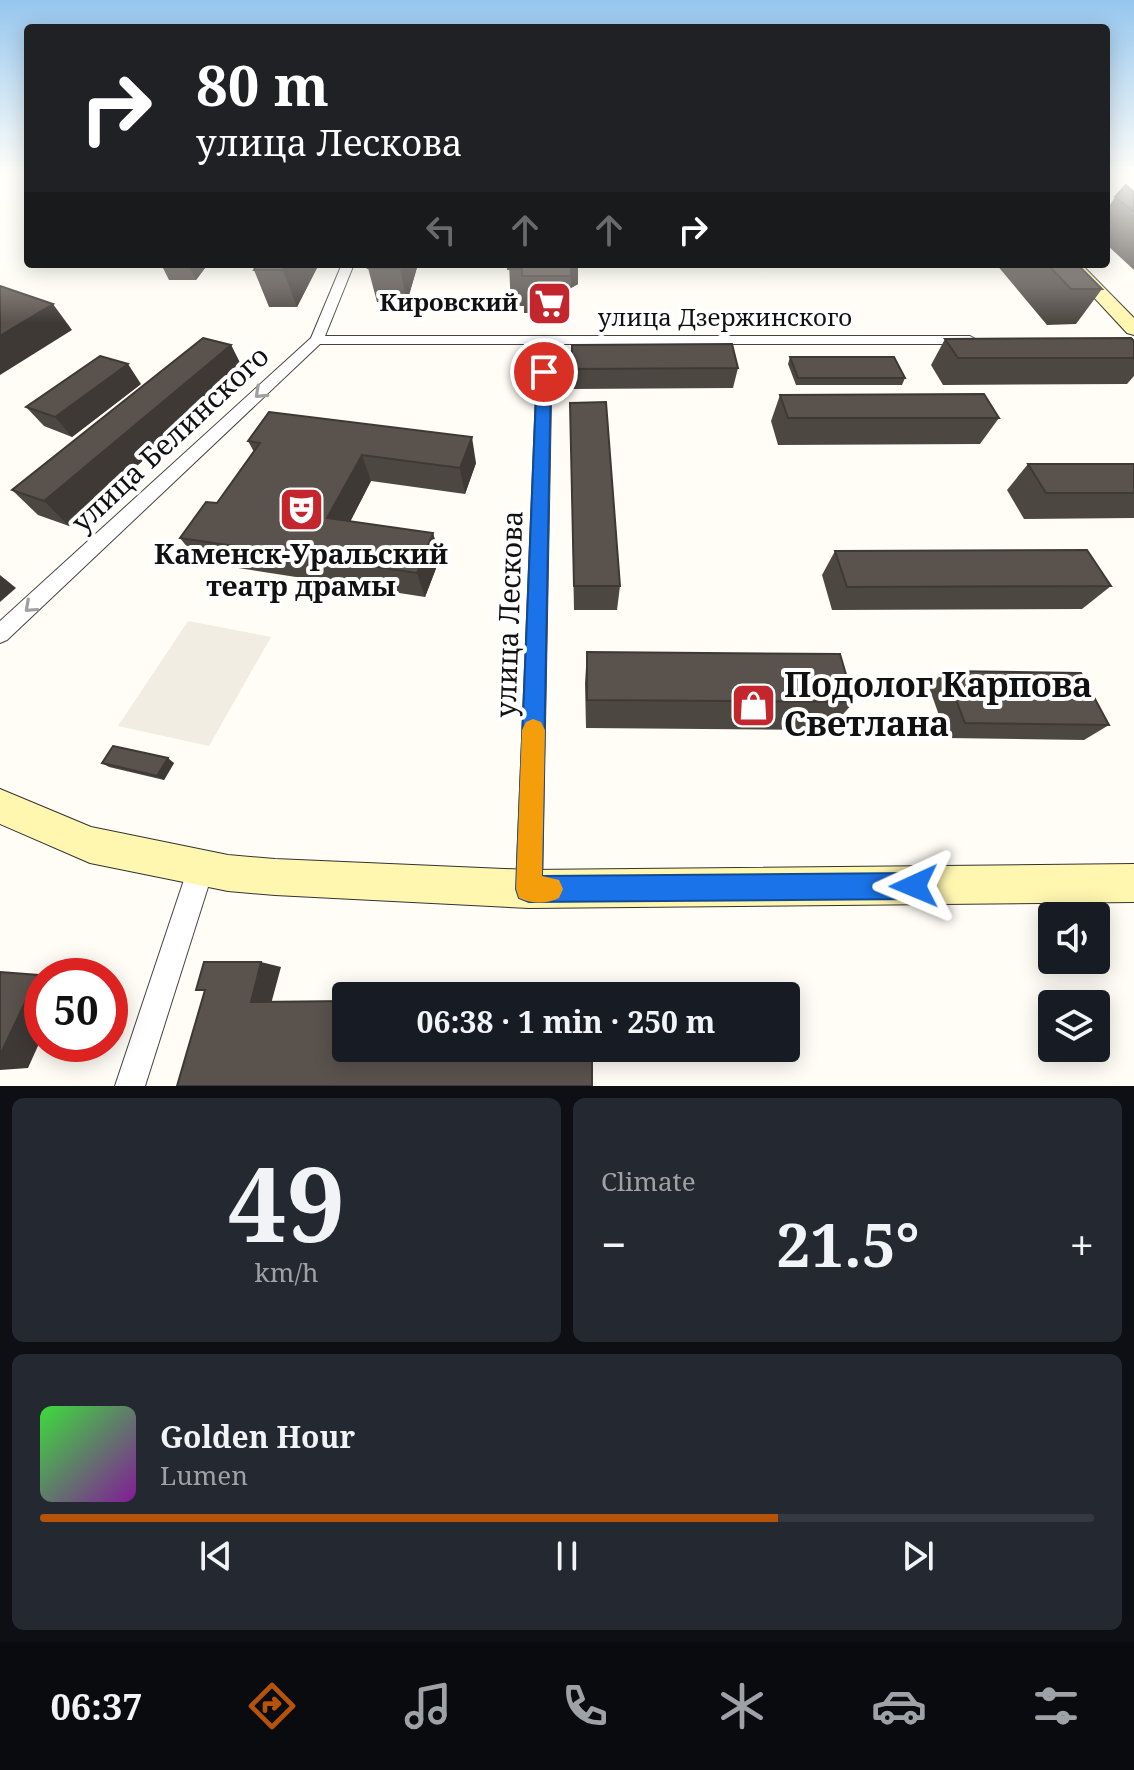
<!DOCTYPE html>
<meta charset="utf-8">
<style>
body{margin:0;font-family:"Noto Serif",serif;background:#242831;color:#f1f3f6;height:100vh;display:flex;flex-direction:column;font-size:30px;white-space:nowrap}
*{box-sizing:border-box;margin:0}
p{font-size:26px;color:#9ea1a6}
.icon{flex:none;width:44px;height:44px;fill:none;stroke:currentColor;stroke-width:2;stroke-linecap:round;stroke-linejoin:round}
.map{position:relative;height:1086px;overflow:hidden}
.drawer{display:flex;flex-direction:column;gap:12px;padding:12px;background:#0d0f14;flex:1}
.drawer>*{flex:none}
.banner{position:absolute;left:24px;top:24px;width:1086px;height:244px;border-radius:8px;box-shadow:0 4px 20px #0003;background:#202124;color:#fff;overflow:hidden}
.fabs{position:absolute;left:1038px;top:902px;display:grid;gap:16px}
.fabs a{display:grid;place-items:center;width:72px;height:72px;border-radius:8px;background:#171b24;box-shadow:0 4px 20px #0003;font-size:40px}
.speed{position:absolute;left:24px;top:958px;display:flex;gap:16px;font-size:40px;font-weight:700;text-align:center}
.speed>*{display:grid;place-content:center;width:104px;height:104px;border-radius:50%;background:#171b24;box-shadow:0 4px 20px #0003;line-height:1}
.speed .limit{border:12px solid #d22;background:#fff;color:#111}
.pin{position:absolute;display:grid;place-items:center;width:68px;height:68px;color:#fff;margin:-34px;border:4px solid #fff;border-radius:50%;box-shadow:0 2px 8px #0007}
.me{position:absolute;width:88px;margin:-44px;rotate:269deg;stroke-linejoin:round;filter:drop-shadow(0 0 6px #0008)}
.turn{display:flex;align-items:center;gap:28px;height:168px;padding:0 40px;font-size:36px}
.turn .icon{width:104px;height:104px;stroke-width:2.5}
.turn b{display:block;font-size:56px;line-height:68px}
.lanes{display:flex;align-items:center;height:76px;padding:0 40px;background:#0003;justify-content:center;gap:40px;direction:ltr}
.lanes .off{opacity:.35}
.big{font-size:60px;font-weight:700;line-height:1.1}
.drawer .tile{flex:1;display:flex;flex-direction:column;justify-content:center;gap:12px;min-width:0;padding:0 28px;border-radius:12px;background:#242831}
.drawer .dial{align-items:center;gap:0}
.dial b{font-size:104px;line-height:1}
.song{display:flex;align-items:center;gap:24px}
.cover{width:96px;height:96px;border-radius:12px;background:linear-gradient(135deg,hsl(120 70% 55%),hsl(290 70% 35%))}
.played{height:8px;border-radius:4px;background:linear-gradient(90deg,#b45309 70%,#363941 70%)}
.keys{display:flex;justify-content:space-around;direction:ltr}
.heat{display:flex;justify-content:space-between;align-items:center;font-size:44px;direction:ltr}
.drawer .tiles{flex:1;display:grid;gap:12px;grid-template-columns:1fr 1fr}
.tile:last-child{grid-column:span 2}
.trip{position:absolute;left:332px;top:982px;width:468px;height:80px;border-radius:8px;background:#171b24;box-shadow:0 4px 20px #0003;font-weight:700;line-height:80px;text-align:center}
.menu{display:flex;height:128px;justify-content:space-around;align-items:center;background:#090b0e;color:#9ea1a6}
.menu .icon{width:56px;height:56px}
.menu .active{color:#b45309}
.menu b{font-size:36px;color:#f1f3f6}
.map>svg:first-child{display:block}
</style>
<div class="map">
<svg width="1134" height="1086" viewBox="0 0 1134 1086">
<rect width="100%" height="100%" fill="#fffdf5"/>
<polygon fill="#f1ede2" points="188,621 271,637 209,746 118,726"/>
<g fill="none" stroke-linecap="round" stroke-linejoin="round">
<defs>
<g id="minor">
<polygon points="342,264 354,264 325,336 970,336 977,340 970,344 552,344 542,889 538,898 529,902 520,898 516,889 538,344 320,344 7,640 0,643 0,621 311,338"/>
<polygon points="201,855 210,859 214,868 145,1086 115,1086 188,868 192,859"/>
</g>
<g id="secondary">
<polygon points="1063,264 1081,264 1134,318 1134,335 1127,333"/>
<polygon points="0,789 91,827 228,855 275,859 529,870 1134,864 1134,902 529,908 275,895 228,891 90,863 0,824"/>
</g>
</defs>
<use href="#minor" stroke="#444" stroke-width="2"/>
<use href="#secondary" stroke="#333" stroke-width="2"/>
<use href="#minor" fill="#fff" fill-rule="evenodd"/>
<use href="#secondary" fill="#fff6b0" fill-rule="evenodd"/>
</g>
<g fill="#4d4742">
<polygon points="1134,192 1134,270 1106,244 1106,211 1115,197"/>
<polygon points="161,264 208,264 196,280 169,280"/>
<polygon points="257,264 319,264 297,307 269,307 254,270"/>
<polygon points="370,264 418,264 407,302 377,302 368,268"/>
<polygon points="509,264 578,264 578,284 571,288 571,313 524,313 524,306 511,306"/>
<polygon points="996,264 1077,264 1102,289 1076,324 1047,325"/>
<polygon points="945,339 1134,341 1134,376 1127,384 943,385 931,365"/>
<polygon points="231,345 244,371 69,526 38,515 12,490"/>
<polygon points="572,345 738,368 733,388 572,389"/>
<polygon points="790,357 905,378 902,385 796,385 788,364"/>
<polygon points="141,384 72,437 44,426 26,407"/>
<polygon points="780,395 999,418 980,444 778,445 771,421"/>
<polygon points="570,403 620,586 617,610 574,610"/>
<polygon points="248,441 476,463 465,494 371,481 350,522 433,533 440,558 425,597 199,562 180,538 217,503 254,452"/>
<polygon points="1028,464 1134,464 1134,518 1024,519 1007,490"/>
<polygon points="835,551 1111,586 1082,609 832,610 822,575"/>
<polygon points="587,652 854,702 829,730 586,728 585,683"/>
<polygon points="945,671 1109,725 1084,740 947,738 929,687"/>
<polygon points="102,763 174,763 164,780 109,767"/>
</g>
<g fill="#3f3936">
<polygon points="188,264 208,264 196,280"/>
<polygon points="287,264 319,264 297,307 283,270"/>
<polygon points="401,264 418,264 407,302 400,268"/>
<polygon points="571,264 578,264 578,284 571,288"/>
<polygon points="53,304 72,330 0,375 0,336"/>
<polygon points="231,345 244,371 69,526 44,501"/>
<polygon points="128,364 141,384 72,437 55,417"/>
<polygon points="472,437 476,463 465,494 460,468"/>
<polygon points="362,455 371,481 339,543 327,518"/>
<polygon points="433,533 440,558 425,597 417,573"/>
<polygon points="0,575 16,588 0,602"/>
<polygon points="168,758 174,763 164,780 157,776"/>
<polygon points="261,962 281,967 271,1004 251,1002"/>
<polygon points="38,975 51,976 42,976 42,1037 28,1068 0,1070 0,1055"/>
</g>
<g fill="#5a524d" stroke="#3f3936" stroke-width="2">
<polygon points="1126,185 1134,192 1134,212 1115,197"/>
<polygon points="257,264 287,264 283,270 254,270"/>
<polygon points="370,264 401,264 400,268 368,268"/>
<polygon points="509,264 571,264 571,276 522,276 522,269 508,269"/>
<polygon points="1047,264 1077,264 1102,289 1071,289"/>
<polygon points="0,286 53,304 0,336"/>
<polygon points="203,338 231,345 44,501 12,490"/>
<polygon points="1131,338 1134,341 1134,358 958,358 945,339"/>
<polygon points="732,344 738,368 572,369 572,345"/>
<polygon points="100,356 128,364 55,417 26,407"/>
<polygon points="790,357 894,357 905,378 798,378"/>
<polygon points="984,394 999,418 788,418 780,395"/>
<polygon points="606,402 620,586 574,586 570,403"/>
<polygon points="269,412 472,437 460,468 362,455 327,518 433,533 417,573 180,538 206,502 217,503 260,443 248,441"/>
<polygon points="1028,464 1134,464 1134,493 1046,493"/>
<polygon points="1087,550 1111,586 847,587 835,551"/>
<polygon points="587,652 840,654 854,702 587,700"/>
<polygon points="945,671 1081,673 1109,725 965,723"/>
<polygon points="113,746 168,758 157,776 102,763"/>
<polygon points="204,962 261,962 251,1002 346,1001 346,1048 592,1048 592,1086 177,1086 205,990 196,990"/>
<polygon points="0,972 38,975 0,1055"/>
</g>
<defs><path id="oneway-chevron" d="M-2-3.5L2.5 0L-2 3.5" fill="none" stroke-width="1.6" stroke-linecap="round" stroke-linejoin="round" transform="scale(2)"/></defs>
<g stroke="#a0a0a0">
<use href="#oneway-chevron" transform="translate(260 393) rotate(137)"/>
<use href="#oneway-chevron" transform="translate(30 607) rotate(138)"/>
</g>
<linearGradient id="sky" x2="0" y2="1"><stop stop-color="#95c6ee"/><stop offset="0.53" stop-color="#fffefa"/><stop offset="1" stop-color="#fffefa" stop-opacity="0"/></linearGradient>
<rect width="1134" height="323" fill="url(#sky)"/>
<polygon fill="#1a73e8" stroke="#114b97" stroke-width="2" points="544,367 551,372 542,876 914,873 924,877 927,886 924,895 914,899 529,902 519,898 516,889 537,372"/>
<path fill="#f59e0b" d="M533,719L541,722L545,730L542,876L559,880L563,889L559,898C546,904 532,904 519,898L516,889L522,730L526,722Z"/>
<defs>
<symbol id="supermarket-square" viewBox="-11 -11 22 22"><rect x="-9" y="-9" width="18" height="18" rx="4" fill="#c4262e" stroke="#fff"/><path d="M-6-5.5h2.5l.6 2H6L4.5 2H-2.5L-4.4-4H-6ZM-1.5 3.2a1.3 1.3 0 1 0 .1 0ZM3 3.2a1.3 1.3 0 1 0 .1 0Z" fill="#fff"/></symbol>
<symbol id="theatre-square" viewBox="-11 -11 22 22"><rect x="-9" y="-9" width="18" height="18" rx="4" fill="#c4262e" stroke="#fff"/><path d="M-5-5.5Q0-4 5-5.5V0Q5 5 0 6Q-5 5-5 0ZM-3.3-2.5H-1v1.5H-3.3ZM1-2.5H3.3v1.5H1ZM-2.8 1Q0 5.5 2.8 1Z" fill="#fff"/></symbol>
<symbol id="shop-square" viewBox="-11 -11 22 22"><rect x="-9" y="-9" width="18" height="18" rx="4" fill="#c4262e" stroke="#fff"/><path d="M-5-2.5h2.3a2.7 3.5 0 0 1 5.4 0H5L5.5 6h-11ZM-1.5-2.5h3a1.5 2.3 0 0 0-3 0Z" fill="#fff"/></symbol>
</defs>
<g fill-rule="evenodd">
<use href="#supermarket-square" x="524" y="278" width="51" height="51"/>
<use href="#theatre-square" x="276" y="484" width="51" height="51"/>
<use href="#shop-square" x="728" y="680" width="51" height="51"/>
</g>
<g text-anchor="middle" stroke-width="8" stroke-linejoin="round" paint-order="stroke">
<g font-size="24" font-weight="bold" fill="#111" stroke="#fff" text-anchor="end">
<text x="518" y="311">Кировский</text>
</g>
<g font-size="24" fill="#111" stroke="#fff">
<text x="725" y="326">улица Дзержинского</text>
</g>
<g font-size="28" fill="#111" stroke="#fff">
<text transform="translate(170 439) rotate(-43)" y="10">улица Белинского</text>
<text transform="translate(509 614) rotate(-88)" y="10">улица Лескова</text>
</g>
<g font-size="28" font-weight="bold" fill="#111" stroke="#fff">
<text x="301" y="564">Каменск-Уральский<tspan x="301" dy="32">театр драмы</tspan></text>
</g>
<g font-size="34" font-weight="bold" fill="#111" stroke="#fff" text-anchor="start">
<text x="784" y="697">Подолог Карпова<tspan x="784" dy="39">Светлана</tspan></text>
</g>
</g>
</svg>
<div class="fabs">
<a><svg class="icon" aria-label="sound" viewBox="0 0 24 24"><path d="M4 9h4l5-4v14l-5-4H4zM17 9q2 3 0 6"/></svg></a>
<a><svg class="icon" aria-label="layers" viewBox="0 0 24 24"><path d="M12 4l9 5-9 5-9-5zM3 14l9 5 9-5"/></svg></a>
</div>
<div class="speed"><div class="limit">50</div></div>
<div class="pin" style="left:544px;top:372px;background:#d93025"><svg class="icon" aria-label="arrive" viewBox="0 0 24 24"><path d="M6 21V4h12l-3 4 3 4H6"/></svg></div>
<svg class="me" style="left:914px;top:886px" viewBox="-20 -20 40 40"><path d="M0-17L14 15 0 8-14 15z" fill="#1a73e8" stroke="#fff" stroke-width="4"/></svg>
<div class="trip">06:38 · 1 min · 250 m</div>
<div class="banner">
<div class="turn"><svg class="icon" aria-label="right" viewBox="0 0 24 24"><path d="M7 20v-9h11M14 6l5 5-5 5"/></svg><div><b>80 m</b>улица Лескова</div></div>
<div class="lanes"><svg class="icon off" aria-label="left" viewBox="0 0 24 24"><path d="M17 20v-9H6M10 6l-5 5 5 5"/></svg><svg class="icon off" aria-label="ahead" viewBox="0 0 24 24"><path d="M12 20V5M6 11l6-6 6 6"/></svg><svg class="icon off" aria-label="ahead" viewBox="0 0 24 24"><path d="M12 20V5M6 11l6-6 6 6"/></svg><svg class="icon" aria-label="right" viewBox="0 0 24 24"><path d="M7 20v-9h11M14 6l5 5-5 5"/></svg></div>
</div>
</div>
<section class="drawer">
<div class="tiles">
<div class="tile dial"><b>49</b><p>km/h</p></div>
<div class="tile"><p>Climate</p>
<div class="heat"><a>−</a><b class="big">21.5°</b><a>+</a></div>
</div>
<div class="tile">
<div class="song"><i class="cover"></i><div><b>Golden Hour</b><p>Lumen</p></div></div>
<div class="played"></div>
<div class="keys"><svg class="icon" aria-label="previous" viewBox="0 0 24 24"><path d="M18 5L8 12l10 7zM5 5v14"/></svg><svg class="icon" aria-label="pause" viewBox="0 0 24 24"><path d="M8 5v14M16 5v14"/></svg><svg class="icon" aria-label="next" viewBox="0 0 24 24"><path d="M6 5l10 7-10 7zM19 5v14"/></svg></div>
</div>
</div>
</section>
<nav class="menu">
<b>06:37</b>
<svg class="icon active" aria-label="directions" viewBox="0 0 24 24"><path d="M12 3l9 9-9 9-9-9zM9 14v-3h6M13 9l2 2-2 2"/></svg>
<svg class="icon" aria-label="music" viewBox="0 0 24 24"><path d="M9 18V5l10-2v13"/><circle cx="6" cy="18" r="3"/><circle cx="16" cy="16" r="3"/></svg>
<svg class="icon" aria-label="phone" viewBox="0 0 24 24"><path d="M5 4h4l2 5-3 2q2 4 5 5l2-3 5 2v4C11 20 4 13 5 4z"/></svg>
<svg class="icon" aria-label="climate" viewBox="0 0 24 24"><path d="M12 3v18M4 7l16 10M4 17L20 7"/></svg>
<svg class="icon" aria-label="car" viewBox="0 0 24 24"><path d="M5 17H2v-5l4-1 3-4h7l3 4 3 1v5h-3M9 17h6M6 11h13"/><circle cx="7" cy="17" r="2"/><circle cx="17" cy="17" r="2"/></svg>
<svg class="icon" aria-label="filters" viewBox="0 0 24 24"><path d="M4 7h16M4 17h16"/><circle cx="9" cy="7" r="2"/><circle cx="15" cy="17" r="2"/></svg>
</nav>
